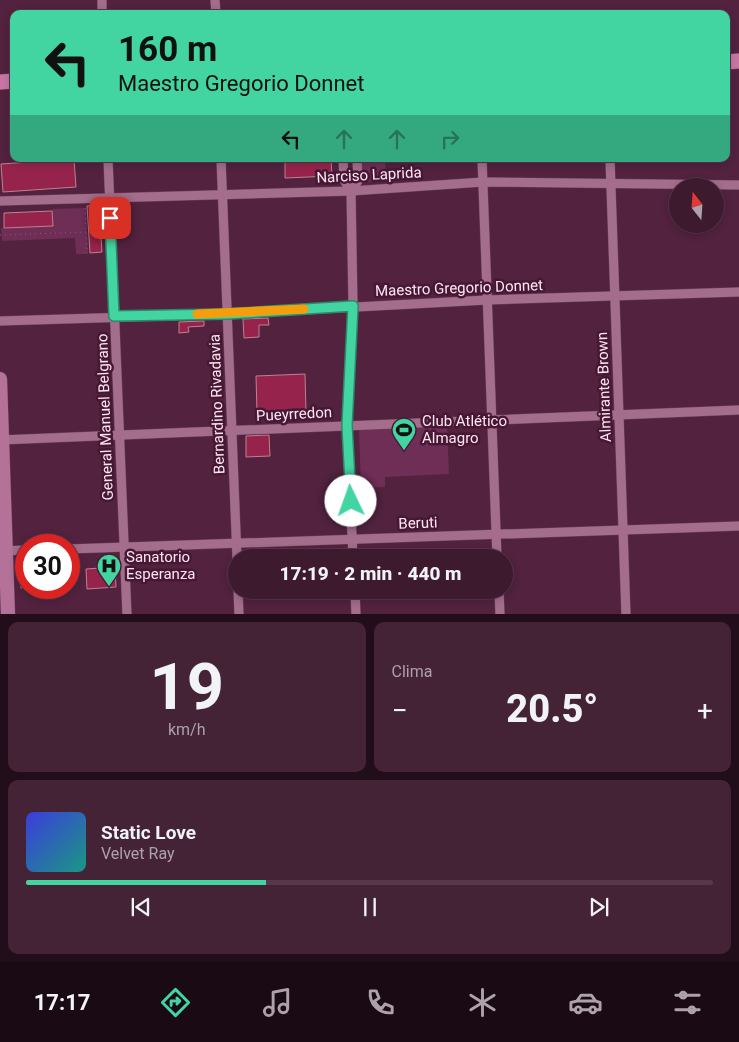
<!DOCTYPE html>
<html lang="es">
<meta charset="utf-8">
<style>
body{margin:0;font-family:Roboto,sans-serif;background:#452337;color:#f1f3f6;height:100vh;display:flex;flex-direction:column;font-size:19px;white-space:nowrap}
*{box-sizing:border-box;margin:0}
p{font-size:16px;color:#ada1aa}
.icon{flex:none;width:28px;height:28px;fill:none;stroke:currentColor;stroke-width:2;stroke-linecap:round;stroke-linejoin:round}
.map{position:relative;height:614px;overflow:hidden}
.sheet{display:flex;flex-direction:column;gap:8px;padding:8px;background:#220e1a;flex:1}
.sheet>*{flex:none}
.guide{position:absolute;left:10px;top:10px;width:720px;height:152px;border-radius:10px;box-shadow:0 2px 8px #0003,0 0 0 1px #57384b;background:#42d4a1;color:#111;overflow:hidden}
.needle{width:32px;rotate:343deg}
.buttons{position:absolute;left:669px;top:178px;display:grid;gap:10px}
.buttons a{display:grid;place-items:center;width:55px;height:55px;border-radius:50%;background:#3e1a2f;box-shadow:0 2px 8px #0003,0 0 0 1px #57384b;font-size:25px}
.speed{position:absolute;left:15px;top:534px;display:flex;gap:10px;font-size:25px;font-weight:700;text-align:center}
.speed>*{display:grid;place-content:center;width:65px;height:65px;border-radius:50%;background:#3e1a2f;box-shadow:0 2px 8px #0003,0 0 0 1px #57384b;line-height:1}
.speed .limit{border:8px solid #d22;background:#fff;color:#111}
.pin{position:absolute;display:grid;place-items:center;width:42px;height:42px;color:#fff;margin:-21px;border-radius:10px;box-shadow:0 2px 8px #0006}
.me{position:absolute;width:55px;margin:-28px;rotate:357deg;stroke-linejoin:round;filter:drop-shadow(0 0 4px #0008)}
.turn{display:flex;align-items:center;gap:18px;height:105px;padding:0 25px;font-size:22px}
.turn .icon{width:65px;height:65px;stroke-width:2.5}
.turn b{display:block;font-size:35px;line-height:42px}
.lanes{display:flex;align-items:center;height:48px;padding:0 25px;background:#0003;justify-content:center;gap:25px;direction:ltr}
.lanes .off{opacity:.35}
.big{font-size:38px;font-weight:800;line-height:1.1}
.sheet .tile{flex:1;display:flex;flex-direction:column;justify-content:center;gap:8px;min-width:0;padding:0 18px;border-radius:10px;background:#452337}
.sheet .dial{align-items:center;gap:0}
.dial b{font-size:65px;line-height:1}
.song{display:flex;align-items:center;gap:15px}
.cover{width:60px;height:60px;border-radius:8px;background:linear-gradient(135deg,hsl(240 70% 55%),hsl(170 70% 35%))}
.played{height:5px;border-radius:2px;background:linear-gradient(90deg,#42d4a1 35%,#57384b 35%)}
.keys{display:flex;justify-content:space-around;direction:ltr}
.heat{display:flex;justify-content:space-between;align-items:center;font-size:28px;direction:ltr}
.sheet .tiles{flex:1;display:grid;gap:8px;grid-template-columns:1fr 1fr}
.tile:last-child{grid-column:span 2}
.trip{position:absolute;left:228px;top:549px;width:285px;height:50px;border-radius:25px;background:#3e1a2f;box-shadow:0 2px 8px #0003,0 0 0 1px #57384b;font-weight:800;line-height:50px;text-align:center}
.tabs{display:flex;height:80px;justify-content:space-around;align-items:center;background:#190a13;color:#ada1aa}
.tabs .icon{width:35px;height:35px}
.tabs .selected{color:#42d4a1}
.tabs b{font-size:22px;color:#f1f3f6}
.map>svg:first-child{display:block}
</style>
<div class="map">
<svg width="739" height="615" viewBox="0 0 739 615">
<rect width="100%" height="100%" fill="#52223f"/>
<g fill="#6f2e56">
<polygon points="360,159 385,159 386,181 361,182"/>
<polygon points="86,208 88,254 76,254 75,238 2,241 1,228 53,226 52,209"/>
<polygon points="447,425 449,474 385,477 385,487 361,488 359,428"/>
</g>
<g fill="#96234b" stroke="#c0818e">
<polygon points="74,159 76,187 3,192 1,164"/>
<polygon points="285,159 331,159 332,176 285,178"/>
<polygon points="99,205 102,252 90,253 87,206"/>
<polygon points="52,211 53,226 4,228 4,213"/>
<polygon points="268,318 269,325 259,325 259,337 244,338 243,319"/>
<polygon points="204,321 204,326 188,327 189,332 179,333 179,322"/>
<polygon points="305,374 306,411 257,413 256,376"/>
<polygon points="269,435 270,456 246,457 246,436"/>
<polygon points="26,558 26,587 21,588 19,559"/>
<polygon points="115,567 116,587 87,589 86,569"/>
</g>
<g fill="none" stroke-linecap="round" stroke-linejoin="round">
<defs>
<g id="street">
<polyline points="102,0 102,14"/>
<polyline points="215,0 216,14"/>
<polyline points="108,159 127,615"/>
<polyline points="221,159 237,558"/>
<polyline points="343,159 344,180 351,191 353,306 347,425 353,558"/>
<polyline points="482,159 497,558"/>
<polyline points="610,159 626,615"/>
<polyline points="351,191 358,181 357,159"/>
<polyline points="0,201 351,191 483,182 739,185"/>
<polyline points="0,321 228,314 487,300 739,292"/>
<polyline points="0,440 739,410"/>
<polyline points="69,549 739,526"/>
<polyline points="2,551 26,550"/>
<polyline points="238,590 239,615"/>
<polyline points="355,590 356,615"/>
<polyline points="499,590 500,615"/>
</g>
<polyline id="secondary" points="0,379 8,615"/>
<g id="primary">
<polyline points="726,62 739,61"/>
<polyline points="0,82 14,81"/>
</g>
</defs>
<use href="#street" stroke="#69415a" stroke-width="10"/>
<use href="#secondary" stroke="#69415a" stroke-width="15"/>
<use href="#primary" stroke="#69415a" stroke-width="16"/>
<g stroke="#865d75" stroke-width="1" stroke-dasharray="1 4" stroke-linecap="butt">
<polyline points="85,208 87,252"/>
<polyline points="0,235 86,232"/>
</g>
<use href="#street" stroke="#a36d8b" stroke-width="9"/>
<use href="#secondary" stroke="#b57298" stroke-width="14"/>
<use href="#primary" stroke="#c877a5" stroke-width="15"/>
</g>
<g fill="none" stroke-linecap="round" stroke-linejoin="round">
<defs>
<polyline id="route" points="110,218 114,316 228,314 353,306 347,425 351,501"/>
</defs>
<use href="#route" stroke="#2b8a69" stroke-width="12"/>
<use href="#route" stroke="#42d4a1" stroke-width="9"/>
<polyline stroke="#f59e0b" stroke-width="9" points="197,314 304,309"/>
</g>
<defs>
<symbol id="stadium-pin" viewBox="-11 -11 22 30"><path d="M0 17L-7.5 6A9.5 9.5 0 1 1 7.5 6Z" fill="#42d4a1" stroke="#461834"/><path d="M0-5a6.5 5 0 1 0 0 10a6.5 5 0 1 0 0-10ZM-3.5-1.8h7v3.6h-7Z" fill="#111"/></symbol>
<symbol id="hospital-pin" viewBox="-11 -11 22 30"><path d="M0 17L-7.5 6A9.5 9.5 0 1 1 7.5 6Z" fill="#42d4a1" stroke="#461834"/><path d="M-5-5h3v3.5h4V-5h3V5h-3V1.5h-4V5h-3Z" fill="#111"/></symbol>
</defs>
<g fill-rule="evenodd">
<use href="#stadium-pin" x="390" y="416" width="28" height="38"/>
<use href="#hospital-pin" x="95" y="552" width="28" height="38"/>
</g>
<g text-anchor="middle" stroke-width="5" stroke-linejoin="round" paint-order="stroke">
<g font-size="15" fill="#fee5f2" stroke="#461834">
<text transform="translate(369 175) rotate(-3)" y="5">Narciso Laprida</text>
<text transform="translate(459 288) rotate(-2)" y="5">Maestro Gregorio Donnet</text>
<text transform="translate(604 387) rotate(-92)" y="5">Almirante Brown</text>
<text transform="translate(217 404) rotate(-92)" y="5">Bernardino Rivadavia</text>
<text transform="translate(294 414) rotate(-3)" y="5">Pueyrredon</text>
<text transform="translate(105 417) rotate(-92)" y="5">General Manuel Belgrano</text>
<text transform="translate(418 523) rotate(-2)" y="5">Beruti</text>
</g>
<g font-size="15" fill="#fee5f2" stroke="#461834" text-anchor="start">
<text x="422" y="426">Club Atlético<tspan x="422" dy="17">Almagro</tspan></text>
<text x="126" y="562">Sanatorio<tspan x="126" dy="17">Esperanza</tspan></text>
</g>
</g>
</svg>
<div class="buttons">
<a><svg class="needle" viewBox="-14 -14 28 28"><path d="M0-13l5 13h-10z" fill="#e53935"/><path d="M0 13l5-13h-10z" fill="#ada1aa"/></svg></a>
</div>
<div class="speed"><div class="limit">30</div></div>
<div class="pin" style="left:110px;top:218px;background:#d93025"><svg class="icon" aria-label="arrive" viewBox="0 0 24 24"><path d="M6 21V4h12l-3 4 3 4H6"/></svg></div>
<svg class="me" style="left:351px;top:501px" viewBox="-20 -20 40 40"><circle r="19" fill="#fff"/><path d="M0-13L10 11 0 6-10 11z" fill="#42d4a1"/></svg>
<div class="trip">17:19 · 2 min · 440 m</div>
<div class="guide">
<div class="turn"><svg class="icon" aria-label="left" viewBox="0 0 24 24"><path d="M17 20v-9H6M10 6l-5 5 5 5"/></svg><div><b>160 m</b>Maestro Gregorio Donnet</div></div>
<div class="lanes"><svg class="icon" aria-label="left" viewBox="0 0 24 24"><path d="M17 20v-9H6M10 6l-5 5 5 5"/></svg><svg class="icon off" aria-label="ahead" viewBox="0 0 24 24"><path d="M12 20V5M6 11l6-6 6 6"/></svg><svg class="icon off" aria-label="ahead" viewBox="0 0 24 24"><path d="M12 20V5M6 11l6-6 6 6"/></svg><svg class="icon off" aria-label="right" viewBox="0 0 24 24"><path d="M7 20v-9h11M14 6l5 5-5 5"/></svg></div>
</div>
</div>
<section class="sheet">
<div class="tiles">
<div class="tile dial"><b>19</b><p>km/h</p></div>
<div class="tile"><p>Clima</p>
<div class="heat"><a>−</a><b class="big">20.5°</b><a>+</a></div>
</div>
<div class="tile">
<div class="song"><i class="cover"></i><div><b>Static Love</b><p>Velvet Ray</p></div></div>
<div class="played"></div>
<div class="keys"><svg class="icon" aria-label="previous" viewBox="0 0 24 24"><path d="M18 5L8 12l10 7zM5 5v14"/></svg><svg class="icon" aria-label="pause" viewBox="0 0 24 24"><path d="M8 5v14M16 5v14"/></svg><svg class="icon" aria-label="next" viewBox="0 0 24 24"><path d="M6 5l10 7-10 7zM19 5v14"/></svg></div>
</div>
</div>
</section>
<nav class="tabs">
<b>17:17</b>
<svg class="icon selected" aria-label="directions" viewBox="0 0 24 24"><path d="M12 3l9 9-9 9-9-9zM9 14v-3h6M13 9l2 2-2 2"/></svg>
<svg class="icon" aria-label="music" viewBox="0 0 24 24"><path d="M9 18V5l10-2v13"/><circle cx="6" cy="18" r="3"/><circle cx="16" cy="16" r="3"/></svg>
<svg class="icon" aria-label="phone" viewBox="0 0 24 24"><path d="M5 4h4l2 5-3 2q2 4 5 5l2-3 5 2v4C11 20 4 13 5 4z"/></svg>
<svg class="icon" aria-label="climate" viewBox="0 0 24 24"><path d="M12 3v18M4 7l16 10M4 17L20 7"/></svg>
<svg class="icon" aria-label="car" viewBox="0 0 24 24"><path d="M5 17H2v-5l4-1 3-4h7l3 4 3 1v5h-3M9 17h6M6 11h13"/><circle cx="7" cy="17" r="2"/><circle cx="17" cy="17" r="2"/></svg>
<svg class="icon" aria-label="filters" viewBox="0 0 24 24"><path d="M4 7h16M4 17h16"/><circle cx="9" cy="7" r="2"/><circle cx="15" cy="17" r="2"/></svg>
</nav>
